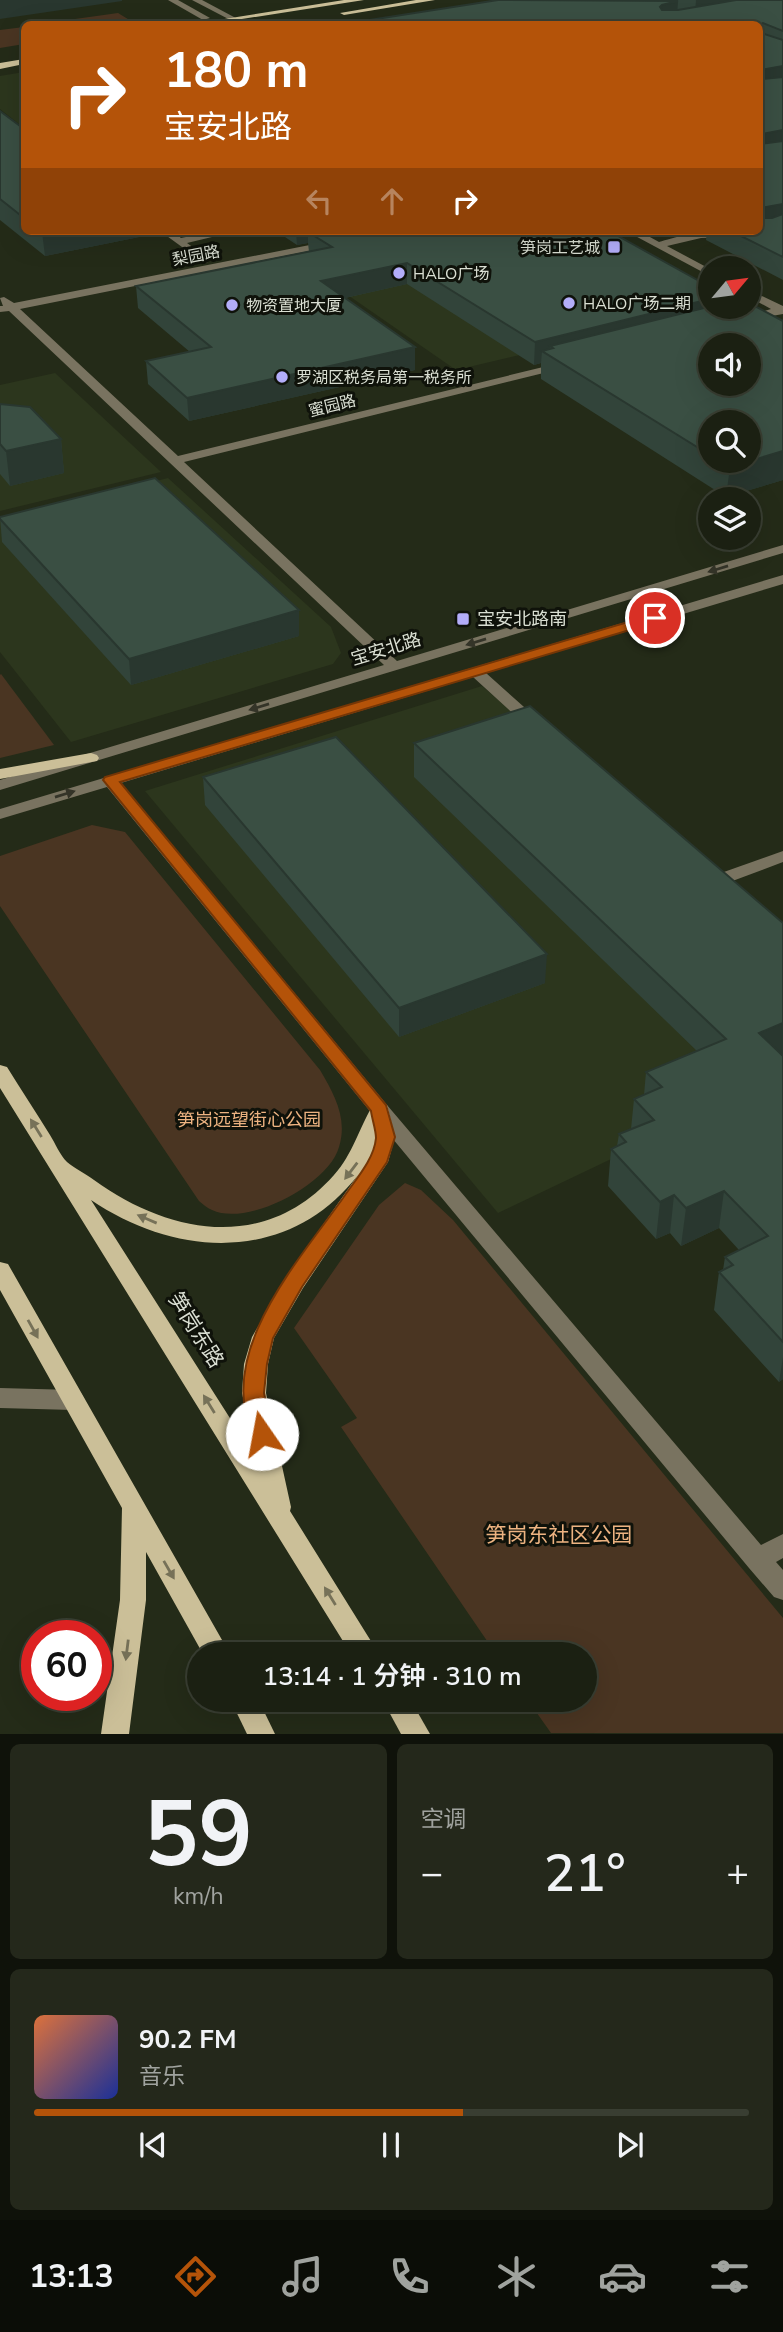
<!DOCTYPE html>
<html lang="zh">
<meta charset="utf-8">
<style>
body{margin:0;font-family:"Nunito Sans","Noto Sans SC",sans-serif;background:#24281b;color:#f1f3f6;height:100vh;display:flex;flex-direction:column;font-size:26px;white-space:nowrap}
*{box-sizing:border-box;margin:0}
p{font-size:23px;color:#a0a39f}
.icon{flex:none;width:38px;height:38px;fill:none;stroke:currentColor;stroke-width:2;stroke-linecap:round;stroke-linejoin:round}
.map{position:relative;height:1734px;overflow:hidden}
.sheet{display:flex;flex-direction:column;gap:10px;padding:10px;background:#0f120a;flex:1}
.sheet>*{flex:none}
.guide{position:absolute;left:21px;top:21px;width:742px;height:214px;border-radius:10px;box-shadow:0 7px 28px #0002,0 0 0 2px #393e32;background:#b45309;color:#fff;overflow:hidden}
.needle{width:46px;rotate:61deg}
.tools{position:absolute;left:698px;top:256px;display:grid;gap:14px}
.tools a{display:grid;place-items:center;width:63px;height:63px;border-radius:50%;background:#1b2012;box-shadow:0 7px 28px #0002,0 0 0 2px #393e32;font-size:35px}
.speed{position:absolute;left:21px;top:1620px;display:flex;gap:14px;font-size:35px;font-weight:700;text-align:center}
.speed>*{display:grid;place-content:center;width:91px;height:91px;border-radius:50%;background:#1b2012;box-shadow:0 7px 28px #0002,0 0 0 2px #393e32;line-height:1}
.speed .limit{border:10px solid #d22;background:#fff;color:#111}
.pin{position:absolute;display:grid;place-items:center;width:60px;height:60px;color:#fff;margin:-30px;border:4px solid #fff;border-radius:50%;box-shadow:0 2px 7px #0007}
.me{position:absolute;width:77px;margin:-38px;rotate:348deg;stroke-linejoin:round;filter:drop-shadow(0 0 5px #0008)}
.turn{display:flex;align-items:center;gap:24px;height:147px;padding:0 28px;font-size:32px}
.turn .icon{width:91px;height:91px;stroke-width:2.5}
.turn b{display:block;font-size:49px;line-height:60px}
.lanes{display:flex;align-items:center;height:66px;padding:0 28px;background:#0003;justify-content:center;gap:35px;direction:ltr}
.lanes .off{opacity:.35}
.big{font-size:52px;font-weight:600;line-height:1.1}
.sheet .tile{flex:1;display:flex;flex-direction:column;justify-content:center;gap:10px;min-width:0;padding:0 24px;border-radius:10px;background:#24281b}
.sheet .dial{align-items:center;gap:0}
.dial b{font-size:91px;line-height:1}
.song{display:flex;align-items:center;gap:21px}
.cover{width:84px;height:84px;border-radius:10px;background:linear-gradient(135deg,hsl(20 70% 55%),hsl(230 70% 35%))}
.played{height:7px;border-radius:4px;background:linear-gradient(90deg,#b45309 60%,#393e32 60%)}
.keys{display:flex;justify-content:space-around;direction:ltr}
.heat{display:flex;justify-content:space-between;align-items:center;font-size:38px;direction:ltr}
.sheet .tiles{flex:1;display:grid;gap:10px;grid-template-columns:1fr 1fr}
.tile:last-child{grid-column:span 2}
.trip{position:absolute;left:187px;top:1642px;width:410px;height:70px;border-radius:35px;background:#1b2012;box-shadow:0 7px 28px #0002,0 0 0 2px #393e32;font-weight:600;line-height:70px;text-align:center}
.tabs{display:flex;height:112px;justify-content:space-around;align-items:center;background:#0b0d07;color:#a0a39f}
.tabs .icon{width:49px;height:49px}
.tabs .current{color:#b45309}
.tabs b{font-size:32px;color:#f1f3f6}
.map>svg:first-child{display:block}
</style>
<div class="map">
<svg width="783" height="1734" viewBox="0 0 783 1734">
<rect width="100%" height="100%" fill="#242b18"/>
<g fill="#2c361d">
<polygon points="24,72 24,128 0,109 0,76"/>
<polygon points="410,231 710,306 727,306 456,370 290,255"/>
<polygon points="55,373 161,472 0,511 0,385"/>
<polygon points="168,478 331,627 341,653 333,664 71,742 0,652 0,521"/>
<polygon points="482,686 783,945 783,1077 498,1213 145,791"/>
</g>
<g fill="#4a3522">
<polygon points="118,13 136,24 39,24"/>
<polygon points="24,27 24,44 0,48 0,30"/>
<polygon points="0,675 1,674 54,745 0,758"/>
<path d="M92,825L125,832L320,1070C334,1094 348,1118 339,1147C329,1184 248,1227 212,1210C207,1208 203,1204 199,1201L0,906V856Z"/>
<polygon points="405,1183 421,1190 453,1220 783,1618 783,1733 551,1733 527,1699 584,1699 584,1654 496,1654 341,1427 357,1418 294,1328 379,1205"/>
</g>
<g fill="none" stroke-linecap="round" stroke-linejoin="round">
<g fill="#797360" fill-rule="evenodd">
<polygon points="168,0 178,0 210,18 203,20"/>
<polygon points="192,0 202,0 247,24 238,24"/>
<polygon points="160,231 172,231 181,238 216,231 237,231 187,243 208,258 208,262 204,263"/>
<path d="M626,231H639L659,242C678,237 719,224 735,234L730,237L701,238L667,246L710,269V276Z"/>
<polygon points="330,241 334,242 334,246 20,309 178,456 568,361 568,367 184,462 397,661 783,545 783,553 0,790 0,780 384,665 9,311 0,312 0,306 3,306 0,298 4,297 14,303"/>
<polygon points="749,290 783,306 783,314 744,321 744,317 771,309 749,297"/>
<polygon points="783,575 783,584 486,673 542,723 544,726 542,729 530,729 473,677 121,783 387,1105 761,1545 783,1534 783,1558 776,1562 783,1570 783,1600 774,1597 749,1568 373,1115 107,787 0,819 0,809"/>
<polygon points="783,851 783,862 719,886 707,886 704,882 707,878"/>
<polygon points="0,1388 73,1390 81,1393 85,1400 81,1407 73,1410 0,1408"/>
</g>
<g fill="#cbbf98" fill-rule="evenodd">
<polygon points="344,0 364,0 210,24 193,24"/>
<polygon points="416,0 435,0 344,15 340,13"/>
<polygon points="24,59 24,64 0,69 0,63"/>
<polygon points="91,753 97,755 99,758 97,761 0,779 0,769"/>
<path d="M0,1065L7,1067C21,1090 36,1112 50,1135C55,1143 60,1155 67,1162C74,1168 86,1174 94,1180C170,1235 266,1252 334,1175C353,1154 359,1128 373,1105H387L395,1137L388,1162L303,1288L274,1338L268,1364L266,1393L291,1507L290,1511L379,1654H351L0,1088ZM358,1175L287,1276L252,1337L244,1364L242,1393L256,1459L91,1200C178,1259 290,1263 358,1175Z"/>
<polygon points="0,1262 8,1264 230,1654 203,1654 146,1552 146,1600 129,1734 101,1734 120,1600 122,1508 0,1290"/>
<polygon points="230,1699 258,1699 275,1734 247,1734"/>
<polygon points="382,1699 410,1699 430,1734 401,1734"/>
</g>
</g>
<g fill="#32443a" fill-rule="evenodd">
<polygon points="498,0 783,0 783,280 706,240 707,231 760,231 760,24"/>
<polygon points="0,111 24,129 24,231 159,231 159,233 45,256 0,220"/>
<path d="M276,231H609L710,306L783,321V480L726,497L541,379V363L534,365L407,284L345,298L415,347V370L189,421L148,384L146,361L190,352L138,308L136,286L309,252L308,243L297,245ZM710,422L749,460H710Z"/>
<polygon points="614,231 630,231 630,236 625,237"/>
<polygon points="0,404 61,439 64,473 10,486 0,474"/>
<polygon points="0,517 299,636 131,685 2,542"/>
<polygon points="414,743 783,923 783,1379 779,1382 714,1310 719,1272 723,1270 725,1257 739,1250 719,1228 681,1246 670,1233 656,1239 608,1186 611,1149 617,1146 619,1134 631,1129 634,1099 644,1095 646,1072 697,1051 414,777"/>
<polygon points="203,777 545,983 399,1037 205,805"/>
</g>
<g fill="#29372f">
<polygon points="0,0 122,0 122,1 0,19"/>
<polygon points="696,0 779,0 695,14"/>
<polygon points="678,1 677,17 660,21 660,7 662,5"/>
<polygon points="783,66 783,84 760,88 760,76 761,70"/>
<polygon points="783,130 783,149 760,153 762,134"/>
<polygon points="783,204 783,224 760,228 762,208"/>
<polygon points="49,231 159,231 159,233 45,256 42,232"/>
<polygon points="296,231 369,231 308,232 308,243 297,245"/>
<polygon points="625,231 630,231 630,236 625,237"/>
<polygon points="407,263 407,284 322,303 321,281"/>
<polygon points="710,299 710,306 553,348 550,346 549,355 542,351 541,363 534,365 535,342"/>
<polygon points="415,347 415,370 189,421 187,398"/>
<polygon points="61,439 64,473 10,486 6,451"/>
<polygon points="783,451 783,480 726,497 730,467"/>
<polygon points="299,610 299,636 131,685 129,659"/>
<polygon points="547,954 545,983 399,1037 399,1008"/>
<polygon points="783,1023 783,1057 759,1033"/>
<polygon points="724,1191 719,1228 681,1246 686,1208"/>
<polygon points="674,1195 670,1233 656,1239 660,1202"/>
<polygon points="783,1357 783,1379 779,1382"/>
</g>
<g fill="#3a4f43" stroke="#29372f" stroke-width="2" fill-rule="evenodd">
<polygon points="498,0 678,1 662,5 660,7 662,10 678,10 736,0 783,0 783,31 763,23 760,25 760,24 344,24"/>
<polygon points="760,27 761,33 783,40 783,66 761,70 760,76"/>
<polygon points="760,77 762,79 783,77 783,130 762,134 760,144 783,141 783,204 760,208"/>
<polygon points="0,111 24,129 24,218 0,199"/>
<polygon points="783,214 783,257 731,231 760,231 760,218 772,218"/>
<polygon points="313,231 609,231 710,287 710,299 535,342 407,263 321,281 415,347 187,398 146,361 211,347 136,286 332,247 308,232"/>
<path d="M749,303L783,321V451L730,467L719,460H749V422H710V455L542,351L553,348L550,346L712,306H749ZM710,345H749V383H710Z"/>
<polygon points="0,404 30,407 61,439 6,451 0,444"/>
<polygon points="155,478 299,610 129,659 0,519 0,517"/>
<polygon points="530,706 783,923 783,1023 759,1033 783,1056 783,1342 719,1272 733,1265 725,1257 768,1236 724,1191 686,1208 674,1195 660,1202 611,1149 626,1142 619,1134 654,1120 634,1099 662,1087 646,1072 726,1039 414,743"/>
<polygon points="336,737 547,954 399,1008 203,777"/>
</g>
<defs><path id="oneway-solid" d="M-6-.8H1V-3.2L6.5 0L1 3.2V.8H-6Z" transform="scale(1.75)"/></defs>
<g fill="#343428">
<use href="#oneway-solid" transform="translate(718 569) rotate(163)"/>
<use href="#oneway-solid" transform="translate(476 642) rotate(163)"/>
<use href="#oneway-solid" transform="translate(259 707) rotate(163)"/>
<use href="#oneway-solid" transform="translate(65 794) rotate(-17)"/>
</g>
<g fill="#767158">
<use href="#oneway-solid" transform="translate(36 1128) rotate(-122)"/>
<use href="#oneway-solid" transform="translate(351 1171) rotate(127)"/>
<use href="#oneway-solid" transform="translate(147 1219) rotate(-157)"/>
<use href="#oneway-solid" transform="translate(33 1329) rotate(61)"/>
<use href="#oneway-solid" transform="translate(209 1404) rotate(-122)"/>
<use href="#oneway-solid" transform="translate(169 1570) rotate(60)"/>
<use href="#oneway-solid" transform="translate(330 1596) rotate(-122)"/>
<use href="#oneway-solid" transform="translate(127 1650) rotate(97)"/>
</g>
<path fill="#b45309" stroke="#753606" stroke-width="2" d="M655,614L660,615V621L120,782L386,1105L395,1137L387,1162L302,1287L273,1338L267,1364L264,1393L273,1434L270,1440L262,1443L255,1440C212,1356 297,1263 343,1198C355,1180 374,1160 376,1138C376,1130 372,1119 371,1111L103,780L105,777Z"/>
<g fill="#b3adf9" stroke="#0f120a" stroke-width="2.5">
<rect x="607" y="240" width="14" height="14" rx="3.5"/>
<circle cx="399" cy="273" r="7"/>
<circle cx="569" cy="303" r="7"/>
<circle cx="232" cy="305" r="7"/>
<circle cx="282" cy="377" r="7"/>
<rect x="456" y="612" width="14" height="14" rx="3.5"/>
</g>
<g text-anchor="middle" stroke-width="6" stroke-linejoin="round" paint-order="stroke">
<g font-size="16" fill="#dadfd3" stroke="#0f120a" text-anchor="start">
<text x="600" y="253" text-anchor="end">笋岗工艺城</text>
<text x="413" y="279">HALO广场</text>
<text x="583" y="309">HALO广场二期</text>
<text x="246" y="311">物资置地大厦</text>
<text x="296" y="383">罗湖区税务局第一税务所</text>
</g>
<g font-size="16" fill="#dadfd3" stroke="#0f120a">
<text transform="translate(196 255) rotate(-11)" y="6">梨园路</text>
<text transform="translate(332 405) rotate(-14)" y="6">蜜园路</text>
</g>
<g font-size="18" fill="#dadfd3" stroke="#0f120a" text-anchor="start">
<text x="477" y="625">宝安北路南</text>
</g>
<g font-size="18" fill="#dadfd3" stroke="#0f120a">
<text transform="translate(386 649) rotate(-17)" y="6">宝安北路</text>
</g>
<g font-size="18" fill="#edb381" stroke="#0f120a">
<text x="249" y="1126">笋岗远望街心公园</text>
</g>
<g font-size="21" fill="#dadfd3" stroke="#0f120a">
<text transform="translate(196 1330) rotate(58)" y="7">笋岗东路</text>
</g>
<g font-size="21" fill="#edb381" stroke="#0f120a">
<text x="559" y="1542">笋岗东社区公园</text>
</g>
</g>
</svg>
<div class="tools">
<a><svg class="needle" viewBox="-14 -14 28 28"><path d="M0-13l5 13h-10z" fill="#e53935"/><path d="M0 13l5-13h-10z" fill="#a0a39f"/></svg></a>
<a><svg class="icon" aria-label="sound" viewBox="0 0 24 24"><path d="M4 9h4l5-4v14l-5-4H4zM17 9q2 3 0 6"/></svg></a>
<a><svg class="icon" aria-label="search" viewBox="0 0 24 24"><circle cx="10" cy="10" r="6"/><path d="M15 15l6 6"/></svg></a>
<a><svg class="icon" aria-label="layers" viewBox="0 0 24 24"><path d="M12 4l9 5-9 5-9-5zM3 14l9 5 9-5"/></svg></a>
</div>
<div class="speed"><div class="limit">60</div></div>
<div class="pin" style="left:655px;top:618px;background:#d93025"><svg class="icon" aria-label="arrive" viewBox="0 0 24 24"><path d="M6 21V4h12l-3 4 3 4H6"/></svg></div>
<svg class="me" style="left:262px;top:1434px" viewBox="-20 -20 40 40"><circle r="19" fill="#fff"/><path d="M0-13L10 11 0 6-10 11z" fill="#b45309"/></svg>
<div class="trip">13:14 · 1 分钟 · 310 m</div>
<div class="guide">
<div class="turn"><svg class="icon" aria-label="right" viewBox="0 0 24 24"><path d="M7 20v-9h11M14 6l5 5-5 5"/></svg><div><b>180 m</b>宝安北路</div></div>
<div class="lanes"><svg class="icon off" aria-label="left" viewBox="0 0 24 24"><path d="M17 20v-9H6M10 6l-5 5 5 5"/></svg><svg class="icon off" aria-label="ahead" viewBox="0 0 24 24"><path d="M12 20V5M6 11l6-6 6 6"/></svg><svg class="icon" aria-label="right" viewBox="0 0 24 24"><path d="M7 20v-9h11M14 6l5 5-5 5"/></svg></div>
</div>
</div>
<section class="sheet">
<div class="tiles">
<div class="tile dial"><b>59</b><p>km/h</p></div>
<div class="tile"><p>空调</p>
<div class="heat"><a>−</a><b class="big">21°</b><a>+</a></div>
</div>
<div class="tile">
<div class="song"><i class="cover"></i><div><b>90.2 FM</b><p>音乐</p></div></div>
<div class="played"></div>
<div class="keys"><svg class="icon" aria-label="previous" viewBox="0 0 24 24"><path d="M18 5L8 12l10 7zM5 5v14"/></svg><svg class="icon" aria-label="pause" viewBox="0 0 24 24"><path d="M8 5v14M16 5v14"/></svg><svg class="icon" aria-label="next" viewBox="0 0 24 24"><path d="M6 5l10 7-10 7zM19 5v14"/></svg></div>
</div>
</div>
</section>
<nav class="tabs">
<b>13:13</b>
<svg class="icon current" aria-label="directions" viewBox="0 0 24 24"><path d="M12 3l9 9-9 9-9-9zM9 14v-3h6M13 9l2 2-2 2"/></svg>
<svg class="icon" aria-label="music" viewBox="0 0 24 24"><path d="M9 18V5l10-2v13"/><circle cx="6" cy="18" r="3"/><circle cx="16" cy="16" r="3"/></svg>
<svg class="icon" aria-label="phone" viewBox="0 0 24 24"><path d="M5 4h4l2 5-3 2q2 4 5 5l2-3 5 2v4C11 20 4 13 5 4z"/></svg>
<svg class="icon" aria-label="climate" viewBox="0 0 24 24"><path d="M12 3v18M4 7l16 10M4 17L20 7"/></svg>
<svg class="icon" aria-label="car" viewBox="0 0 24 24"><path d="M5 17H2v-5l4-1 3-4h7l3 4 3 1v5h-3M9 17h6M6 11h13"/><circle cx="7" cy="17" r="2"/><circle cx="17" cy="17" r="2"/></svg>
<svg class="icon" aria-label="filters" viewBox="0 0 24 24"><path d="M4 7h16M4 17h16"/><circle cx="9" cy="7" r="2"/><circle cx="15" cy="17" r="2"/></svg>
</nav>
